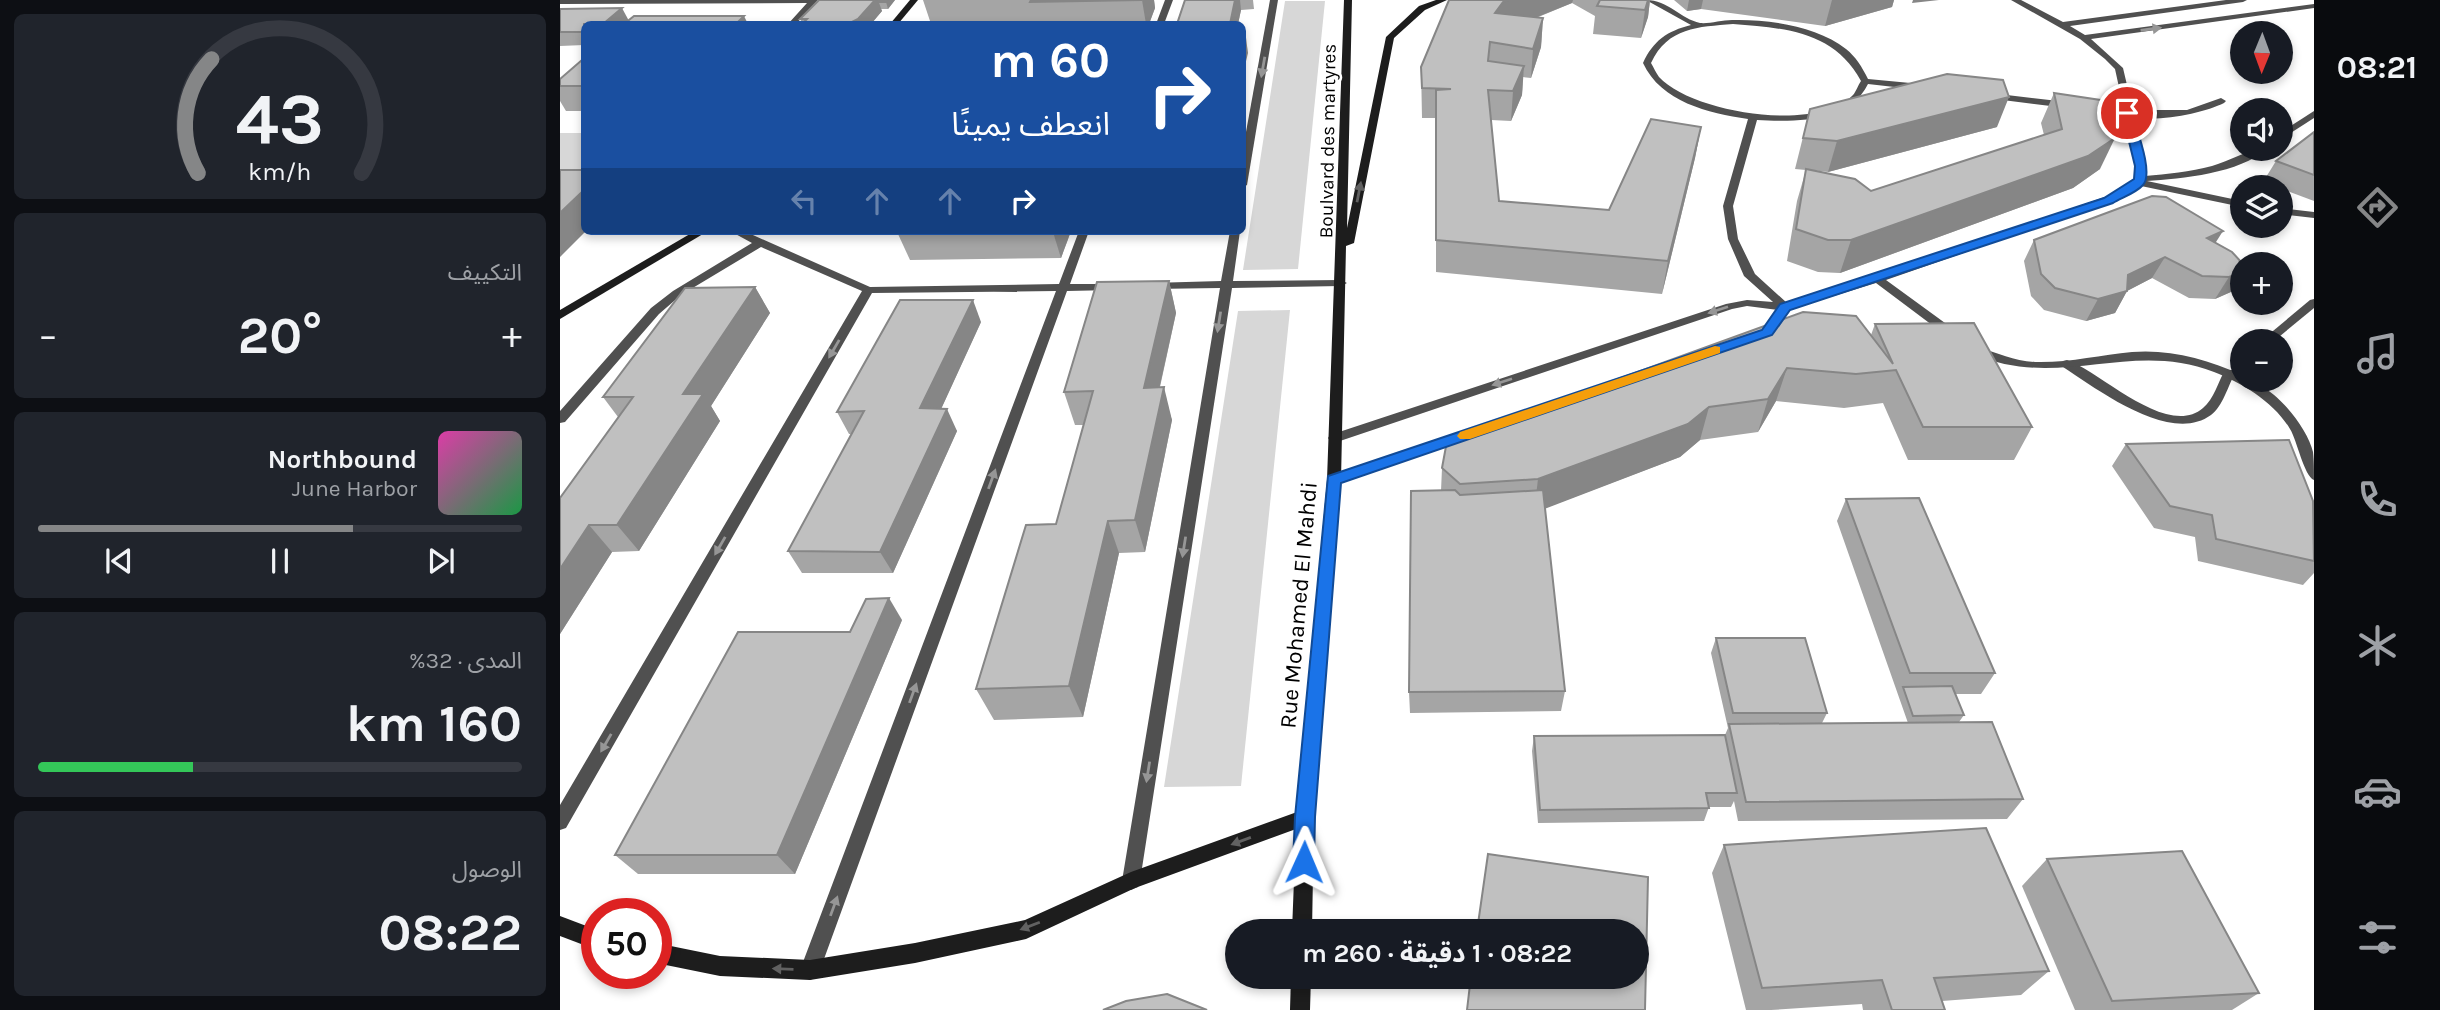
<!DOCTYPE html>
<html lang="ar">
<meta charset="utf-8">
<style>
body{margin:0;font-family:Karla,"Noto Sans Arabic",sans-serif;background:#20242c;color:#f1f3f6;direction:rtl;height:100vh;display:flex;flex-direction:column;font-size:26px;white-space:nowrap}
*{box-sizing:border-box;margin:0}
p{font-size:23px;color:#9ea1a6}
.icon{flex:none;width:38px;height:38px;fill:none;stroke:currentColor;stroke-width:2;stroke-linecap:round;stroke-linejoin:round}
.map{position:relative;flex:1;overflow:hidden;direction:ltr}
.side{display:flex;flex-direction:column;gap:14px;padding:14px;background:#0d0f14;width:560px}
.side>*{flex:none}
.top-card{position:absolute;left:21px;top:21px;width:665px;height:214px;border-radius:10px;box-shadow:0 4px 10px #0003;direction:rtl;background:#1a4fa0;color:#fff;overflow:hidden}
.needle{width:46px;rotate:181deg}
.fabs{position:absolute;left:1670px;top:21px;display:grid;gap:14px}
.fabs a{display:grid;place-items:center;width:63px;height:63px;border-radius:50%;background:#171b24;box-shadow:0 4px 10px #0003;font-size:35px}
.speed{position:absolute;left:21px;top:898px;display:flex;gap:14px;font-size:35px;font-weight:700;text-align:center}
.speed>*{display:grid;place-content:center;width:91px;height:91px;border-radius:50%;background:#171b24;box-shadow:0 4px 10px #0003;line-height:1}
.speed .limit{border:10px solid #d22;background:#fff;color:#111}
.pin{position:absolute;display:grid;place-items:center;width:60px;height:60px;color:#fff;margin:-30px;border:4px solid #fff;border-radius:50%;box-shadow:0 2px 7px #0007}
.me{position:absolute;width:77px;margin:-38px;rotate:1deg;stroke-linejoin:round;filter:drop-shadow(0 0 5px #0008)}
.turn{display:flex;align-items:center;gap:24px;height:147px;padding:0 21px;font-size:32px}
.turn .icon{width:91px;height:91px;stroke-width:2.5}
.turn b{display:block;font-size:49px;line-height:60px}
.lanes{display:flex;align-items:center;height:66px;padding:0 21px;background:#0003;justify-content:center;gap:35px;direction:ltr}
.lanes .off{opacity:.35}
.big{font-size:52px;font-weight:700;line-height:1.1}
.side .tile{flex:1;display:flex;flex-direction:column;justify-content:center;gap:10px;min-width:0;padding:0 24px;border-radius:10px;background:#20242c}
.side .dial{align-items:center;gap:0}
.dial svg{height:182px;overflow:visible;fill:none;stroke:#363941;stroke-width:7;stroke-linecap:round;text-anchor:middle}
.dial text{fill:#f1f3f6;stroke:none}
.song{display:flex;align-items:center;gap:21px}
.cover{width:84px;height:84px;border-radius:10px;background:linear-gradient(135deg,hsl(320 70% 55%),hsl(140 70% 35%))}
.played{height:7px;border-radius:4px;background:linear-gradient(90deg,#858687 65%,#363941 65%)}
.keys{display:flex;justify-content:space-around;direction:ltr}
.heat{display:flex;justify-content:space-between;align-items:center;font-size:38px;direction:ltr}
.charge{height:10px;border-radius:5px;background:linear-gradient(90deg,#34c759 32%,#363941 0)}
.trip{position:absolute;left:665px;top:919px;width:424px;height:70px;border-radius:35px;background:#171b24;box-shadow:0 4px 10px #0003;font-weight:700;line-height:70px;text-align:center;direction:rtl}
main{display:flex;flex:1;min-height:0}
.menu{display:flex;flex-direction:column;width:126px;justify-content:space-around;align-items:center;background:#090b0e;color:#9ea1a6}
.menu .icon{width:49px;height:49px}
.menu .on{color:#858687}
.menu b{font-size:32px;color:#f1f3f6}
.map>svg:first-child{display:block}
</style>
<main>
<nav class="menu">
<b>08:21</b>
<svg class="icon on" aria-label="directions" viewBox="0 0 24 24"><path d="M12 3l9 9-9 9-9-9zM9 14v-3h6M13 9l2 2-2 2"/></svg>
<svg class="icon" aria-label="music" viewBox="0 0 24 24"><path d="M9 18V5l10-2v13"/><circle cx="6" cy="18" r="3"/><circle cx="16" cy="16" r="3"/></svg>
<svg class="icon" aria-label="phone" viewBox="0 0 24 24"><path d="M5 4h4l2 5-3 2q2 4 5 5l2-3 5 2v4C11 20 4 13 5 4z"/></svg>
<svg class="icon" aria-label="climate" viewBox="0 0 24 24"><path d="M12 3v18M4 7l16 10M4 17L20 7"/></svg>
<svg class="icon" aria-label="car" viewBox="0 0 24 24"><path d="M5 17H2v-5l4-1 3-4h7l3 4 3 1v5h-3M9 17h6M6 11h13"/><circle cx="7" cy="17" r="2"/><circle cx="17" cy="17" r="2"/></svg>
<svg class="icon" aria-label="filters" viewBox="0 0 24 24"><path d="M4 7h16M4 17h16"/><circle cx="9" cy="7" r="2"/><circle cx="15" cy="17" r="2"/></svg>
</nav>
<div class="map">
<svg width="1754" height="1010" viewBox="0 0 1754 1010">
<rect width="100%" height="100%" fill="#fff"/>
<g fill="#d7d7d7">
<polygon points="725,1 765,1 738,269 683,270"/>
<rect x="0" y="133" width="24" height="50"/>
<polygon points="730,310 681,786 604,787 678,311"/>
</g>
<g fill="none" stroke-linecap="round" stroke-linejoin="round">
<g fill="#505050" fill-rule="evenodd">
<path d="M1661,98L1666,101L1664,103C1642,114 1584,126 1562,113L1567,110H1627Z"/>
<path d="M1507,360C1540,371 1607,439 1643,408C1654,399 1658,382 1665,370H1673L1675,373C1668,386 1663,406 1651,415C1610,445 1537,389 1503,367L1501,364L1503,361Z"/>
</g>
<g fill="#505050" fill-rule="evenodd">
<polygon points="0,0 258,0 236,24 228,24 247,3 0,4"/>
<polygon points="605,0 613,0 604,24 596,24"/>
<polygon points="710,0 718,0 687,185 682,188 682,154"/>
<path d="M1086,0C1108,0 1121,19 1140,23C1149,24 1162,20 1172,20C1208,19 1257,26 1286,49C1296,57 1302,67 1308,79L1361,84L1365,87L1361,90L1308,84C1289,123 1234,122 1197,120L1173,206L1178,239L1195,274L1227,303L1314,277L1559,192L1574,182L1576,166L1565,116L1530,111L1525,108L1530,105L1564,110L1555,69L1545,59L1520,39L1451,0H1461L1503,22L1666,0H1687L1683,2L1510,26L1525,35L1754,4V8L1531,39L1563,68L1586,166L1585,176C1607,174 1630,172 1652,166C1670,161 1687,149 1706,149C1681,173 1621,179 1587,181L1682,201V207L1581,186L1567,196L1326,280L1396,331V337H1388L1316,283L1225,311L1187,306L1172,309L780,441H770L768,438L770,435L1166,304L1187,300L1213,302L1184,276L1168,239L1163,206L1188,119C1148,113 1101,102 1083,63C1093,41 1107,31 1131,25ZM1173,24C1224,28 1274,31 1301,81C1298,85 1296,92 1293,95C1258,133 1132,113 1099,77C1096,73 1094,68 1091,63C1108,27 1138,27 1173,24Z"/>
<polygon points="1430,93 1507,102 1512,105 1507,108 1427,98 1427,94"/>
<polygon points="1754,111 1754,118 1720,140 1720,133"/>
<polygon points="1720,208 1754,212 1754,218 1720,214"/>
<polygon points="170,231 184,231 310,287 499,284 519,231 529,231 510,284 553,284 559,287 553,290 507,291 260,970 257,977 250,980 243,977 240,970 496,291 312,293 6,828 0,830 0,805 302,291 201,247 121,295 99,314 5,422 0,423 0,411 91,308 113,291 192,243"/>
<polygon points="670,231 680,231 673,281 781,280 787,283 781,286 672,288 580,881 578,887 571,890 564,887 562,881 660,288 591,289 585,286 591,283 661,281"/>
<polygon points="1754,299 1754,308 1714,341 1701,341 1750,300"/>
<path d="M1418,347C1438,353 1454,361 1475,362C1508,363 1540,355 1572,352C1610,349 1647,359 1682,375V380C1710,380 1747,426 1753,452C1754,460 1754,471 1754,480C1744,476 1737,440 1730,429C1714,402 1682,383 1654,372C1570,339 1498,391 1414,354L1412,351Z"/>
<polygon points="904,431 909,433 911,436 909,439 774,485 767,480 769,477"/>
</g>
<g fill="#1d1d1d" fill-rule="evenodd">
<polygon points="350,0 358,0 338,24 330,24"/>
<polygon points="784,0 792,0 787,228 826,37 859,6 876,0 887,0 865,10 834,38 794,243 786,246 781,480 754,817 752,931 732,931 736,829 575,888 466,939 355,963 250,980 160,976 96,963 96,943 160,956 250,960 355,943 465,920 571,872 737,812 767,480"/>
<polygon points="135,231 148,231 0,319 0,310"/>
<polygon points="0,916 37,930 37,950 0,936"/>
<polygon points="731,976 751,976 750,1010 730,1010"/>
</g>
</g>
<g fill="#a5a5a5">
<polygon points="259,0 335,0 328,9 321,9 322,11 311,24 235,24 243,24 240,19"/>
<polygon points="363,0 594,0 595,8 589,24 371,24"/>
<polygon points="625,0 693,0 694,9 681,10 678,24 617,24"/>
<polygon points="889,0 1090,0 1088,17 1081,38 1033,34 1035,16 1012,3 976,18 983,18 981,47 971,78 963,77 962,95 951,121 931,120 939,201 1049,210 1141,127 1135,158 1102,294 876,272 876,118 862,118 861,67"/>
<polygon points="1114,0 1334,0 1332,7 1265,26 1141,9 1127,11"/>
<polygon points="0,9 69,20 24,24 24,45 0,46"/>
<polygon points="24,60 24,111 6,111 0,101 0,79"/>
<polygon points="1494,93 1540,169 1513,188 1280,273 1258,272 1227,261 1237,201 1246,170 1235,169 1250,109 1437,127 1268,172 1251,170 1311,191 1484,135 1481,123"/>
<polygon points="1754,132 1754,201 1703,182 1716,161"/>
<polygon points="511,231 501,258 350,260 338,234"/>
<polygon points="1474,240 1655,243 1672,252 1673,291 1655,299 1629,298 1592,278 1567,291 1555,313 1526,321 1484,310 1471,296 1464,261"/>
<polygon points="609,281 616,313 600,387 612,420 585,552 559,553 523,717 434,720 416,689 496,524 524,425 515,425 504,392"/>
<polygon points="195,287 210,313 151,406 160,421 79,551 52,552 0,634 0,498 58,417 43,397"/>
<polygon points="421,322 381,409 397,431 333,573 242,573 228,551 292,434 289,434 277,412"/>
<polygon points="1315,324 1472,427 1454,460 1348,460 1323,403 1284,408 1216,401 1198,432 1140,440 1120,457 985,508 1005,691 1001,711 850,713 849,692 881,491 882,468 1311,335"/>
<polygon points="1566,444 1754,506 1754,573 1743,585 1638,561 1635,537 1594,528 1552,466"/>
<polygon points="1286,499 1435,673 1421,694 1395,694 1404,715 1399,722 1463,799 1447,819 1178,821 1174,801 1171,807 1149,807 1144,821 978,823 972,751 974,736 1165,735 1168,728 1151,653 1156,638 1267,713 1262,723 1348,723 1277,521"/>
<polygon points="342,620 235,874 78,874 55,855 290,632"/>
<polygon points="1164,845 1489,971 1461,995 1382,1001 1385,1010 1303,1010 1302,1004 1211,1010 1186,1010 1152,873"/>
<polygon points="1487,859 1699,993 1672,1010 1515,1010 1462,886"/>
</g>
<g fill="#868686">
<polygon points="315,0 318,0 322,11 311,24 290,24 290,23"/>
<polygon points="327,0 335,0 328,9 326,2"/>
<polygon points="582,0 594,0 595,8 589,24 586,24"/>
<polygon points="675,0 680,0 681,10 678,24 670,24"/>
<polygon points="949,0 1013,0 1012,3 942,31 935,13 943,2"/>
<polygon points="1088,0 1090,0 1088,17 1081,38 1085,10"/>
<polygon points="1129,0 1143,0 1141,9 1127,11"/>
<polygon points="1272,0 1334,0 1332,7 1265,26"/>
<polygon points="1353,0 1379,0 1352,3"/>
<polygon points="62,8 69,21 66,24 43,24"/>
<polygon points="184,16 188,24 176,24"/>
<polygon points="983,18 981,47 971,78 973,49"/>
<polygon points="685,30 688,53 682,78 682,40"/>
<polygon points="964,66 962,95 951,121 953,91"/>
<polygon points="1449,97 1437,127 1268,172 1277,141"/>
<polygon points="1141,127 1135,158 1102,294 1108,261"/>
<polygon points="1555,138 1540,169 1513,188 1280,273 1291,240"/>
<polygon points="24,190 24,231 26,231 0,257 0,213"/>
<polygon points="493,231 511,231 501,258 493,232"/>
<polygon points="1663,231 1649,253 1647,238"/>
<polygon points="1605,257 1592,278 1567,291 1555,313 1526,321 1538,299 1568,275"/>
<polygon points="1682,272 1682,277 1673,291 1655,299 1669,277"/>
<polygon points="609,281 616,313 592,421 584,388"/>
<polygon points="195,287 210,313 151,406 160,421 79,551 57,525 123,394"/>
<polygon points="413,300 421,322 371,431 360,408"/>
<polygon points="1227,368 1216,401 1198,432 1208,399"/>
<polygon points="604,387 612,420 585,552 575,520"/>
<polygon points="1149,407 1140,440 1120,457 974,513 978,479"/>
<polygon points="387,409 397,431 333,573 320,552"/>
<polygon points="548,521 559,553 523,717 509,686"/>
<polygon points="29,525 52,552 0,634 0,569"/>
<polygon points="329,598 342,620 235,874 217,855"/>
</g>
<g fill="#c0c0c0" stroke="#868686" stroke-width="2">
<polygon points="259,0 315,0 298,19 290,23 295,23 293,24 235,24 242,24 247,19 240,19"/>
<polygon points="318,0 327,0 326,2 319,2"/>
<polygon points="471,0 582,0 470,2"/>
<polygon points="625,0 675,0 670,24 617,24"/>
<polygon points="889,0 949,0 943,2 935,13 983,18 973,49 930,42 928,61 964,66 953,91 928,90 939,201 1049,210 1091,119 1141,127 1108,261 876,240 876,90 891,89 862,88 861,67"/>
<polygon points="1040,0 1088,0 1085,10 1037,6"/>
<polygon points="62,8 43,24 24,24 24,32 0,32 0,9"/>
<polygon points="74,16 184,16 176,24 64,24"/>
<polygon points="22,60 24,60 24,86 0,86 0,79"/>
<polygon points="1387,74 1443,80 1449,97 1277,141 1243,138 1250,109"/>
<polygon points="1494,93 1547,101 1555,138 1528,156 1291,240 1268,240 1236,229 1246,169 1295,179 1311,191 1502,129"/>
<polygon points="1754,132 1754,175 1716,161"/>
<polygon points="0,170 24,170 24,190 0,213"/>
<polygon points="1592,196 1606,197 1663,231 1647,238 1672,252 1683,264 1682,272 1669,277 1642,276 1605,257 1568,275 1567,291 1538,299 1495,288 1481,274 1474,240"/>
<polygon points="340,231 493,231 338,234"/>
<polygon points="609,281 584,388 604,387 575,520 548,521 509,686 416,689 466,525 496,524 533,391 504,392 537,282"/>
<polygon points="195,287 123,394 143,394 57,525 29,525 0,569 0,498 73,397 43,397 125,288"/>
<polygon points="340,300 413,300 360,408 387,409 320,552 228,551 304,411 277,412"/>
<polygon points="1243,312 1296,316 1333,364 1315,324 1414,323 1472,427 1363,427 1336,370 1296,374 1227,368 1208,399 1149,407 1128,424 978,479 900,484 882,468 887,441"/>
<polygon points="1729,440 1753,501 1754,561 1656,539 1652,515 1610,506 1566,444"/>
<polygon points="895,490 900,495 983,490 1005,691 849,692 851,491"/>
<polygon points="1359,498 1435,673 1350,673 1286,499"/>
<polygon points="329,598 217,855 55,855 178,632 290,632 306,599"/>
<polygon points="1156,638 1245,638 1267,713 1173,713"/>
<polygon points="1392,686 1404,715 1353,716 1343,687"/>
<polygon points="1432,722 1463,799 1186,802 1169,724"/>
<polygon points="1165,735 1177,793 1146,793 1149,808 980,810 974,736"/>
<polygon points="1426,828 1489,971 1374,978 1385,1010 1332,1010 1322,980 1202,988 1164,845"/>
<polygon points="1622,851 1699,993 1552,1001 1487,859"/>
<polygon points="928,854 1088,877 1085,1010 907,1010 911,976 1076,976 1076,931 917,931"/>
<polygon points="607,994 647,1010 543,1010 566,1001"/>
</g>
<defs><path id="oneway-solid" d="M-6-.8H1V-3.2L6.5 0L1 3.2V.8H-6Z" transform="scale(1.75)"/></defs>
<g fill="#969696">
<use href="#oneway-solid" transform="translate(1591 29) rotate(-8)"/>
<use href="#oneway-solid" transform="translate(703 67) rotate(100)"/>
<use href="#oneway-solid" transform="translate(1158 310) rotate(162)"/>
<use href="#oneway-solid" transform="translate(659 322) rotate(99)"/>
<use href="#oneway-solid" transform="translate(274 349) rotate(120)"/>
<use href="#oneway-solid" transform="translate(942 382) rotate(162)"/>
<use href="#oneway-solid" transform="translate(432 479) rotate(-70)"/>
<use href="#oneway-solid" transform="translate(160 546) rotate(120)"/>
<use href="#oneway-solid" transform="translate(624 547) rotate(99)"/>
<use href="#oneway-solid" transform="translate(353 693) rotate(-70)"/>
<use href="#oneway-solid" transform="translate(46 743) rotate(120)"/>
<use href="#oneway-solid" transform="translate(588 772) rotate(99)"/>
<use href="#oneway-solid" transform="translate(274 906) rotate(-70)"/>
</g>
<g fill="#616161">
<use href="#oneway-solid" transform="translate(799 192) rotate(-79)"/>
<use href="#oneway-solid" transform="translate(681 841) rotate(160)"/>
<use href="#oneway-solid" transform="translate(470 926) rotate(159)"/>
<use href="#oneway-solid" transform="translate(223 969) rotate(-178)"/>
</g>
<path fill="#1a73e8" stroke="#114b97" stroke-width="2" d="M1567,110L1572,113C1576,128 1594,173 1583,185C1576,193 1561,198 1553,203L1230,310L1212,335L781,483L755,817L754,862L751,869L744,872L736,869L733,862L735,817L768,476L1202,330L1220,304L1544,198L1574,179L1575,166L1562,113Z"/>
<polygon fill="#f59e0b" points="1155,346 1160,347 1160,353 910,439 900,439 897,436 900,432"/>
<g text-anchor="middle" stroke-width="5" stroke-linejoin="round" paint-order="stroke">
<g font-size="19" fill="#000" stroke="#fff">
<text transform="translate(767 141) rotate(-89)" y="7">Boulvard des martyres</text>
</g>
<g font-size="23" fill="#000" stroke="#fff">
<text transform="translate(738 605) rotate(-85)" y="8">Rue Mohamed El Mahdi</text>
</g>
</g>
</svg>
<div class="fabs">
<a><svg class="needle" viewBox="-14 -14 28 28"><path d="M0-13l5 13h-10z" fill="#e53935"/><path d="M0 13l5-13h-10z" fill="#9ea1a6"/></svg></a>
<a><svg class="icon" aria-label="sound" viewBox="0 0 24 24"><path d="M4 9h4l5-4v14l-5-4H4zM17 9q2 3 0 6"/></svg></a>
<a><svg class="icon" aria-label="layers" viewBox="0 0 24 24"><path d="M12 4l9 5-9 5-9-5zM3 14l9 5 9-5"/></svg></a>
<a>+</a>
<a>−</a>
</div>
<div class="speed"><div class="limit">50</div></div>
<div class="pin" style="left:1567px;top:113px;background:#d93025"><svg class="icon" aria-label="arrive" viewBox="0 0 24 24"><path d="M6 21V4h12l-3 4 3 4H6"/></svg></div>
<svg class="me" style="left:744px;top:862px" viewBox="-20 -20 40 40"><path d="M0-17L14 15 0 8-14 15z" fill="#1a73e8" stroke="#fff" stroke-width="4"/></svg>
<div class="trip">08:22 · 1 دقيقة · 260 m</div>
<div class="top-card">
<div class="turn"><svg class="icon" aria-label="right" viewBox="0 0 24 24"><path d="M7 20v-9h11M14 6l5 5-5 5"/></svg><div><b>60 m</b>انعطف يمينًا</div></div>
<div class="lanes"><svg class="icon off" aria-label="left" viewBox="0 0 24 24"><path d="M17 20v-9H6M10 6l-5 5 5 5"/></svg><svg class="icon off" aria-label="ahead" viewBox="0 0 24 24"><path d="M12 20V5M6 11l6-6 6 6"/></svg><svg class="icon off" aria-label="ahead" viewBox="0 0 24 24"><path d="M12 20V5M6 11l6-6 6 6"/></svg><svg class="icon" aria-label="right" viewBox="0 0 24 24"><path d="M7 20v-9h11M14 6l5 5-5 5"/></svg></div>
</div>
</div>
<section class="side">
<div class="tile dial"><svg viewBox="0 0 100 80">
<path d="M14 69A42 42 0 1 1 86 69"/>
<path d="M14 69A42 42 0 0 1 20 19" stroke="#858687"/>
<text x="50" y="56" font-size="32" font-weight="700">43</text>
<text x="50" y="72" font-size="11">km/h</text>
</svg></div>
<div class="tile"><p>التكييف</p>
<div class="heat"><a>−</a><b class="big">20°</b><a>+</a></div>
</div>
<div class="tile">
<div class="song"><i class="cover"></i><div><b>Northbound</b><p>June Harbor</p></div></div>
<div class="played"></div>
<div class="keys"><svg class="icon" aria-label="previous" viewBox="0 0 24 24"><path d="M18 5L8 12l10 7zM5 5v14"/></svg><svg class="icon" aria-label="pause" viewBox="0 0 24 24"><path d="M8 5v14M16 5v14"/></svg><svg class="icon" aria-label="next" viewBox="0 0 24 24"><path d="M6 5l10 7-10 7zM19 5v14"/></svg></div>
</div>
<div class="tile"><p>المدى · 32%</p><b class="big">160 km</b><div class="charge"></div></div>
<div class="tile"><p>الوصول</p><b class="big">08:22</b></div>
</section>
</main>
